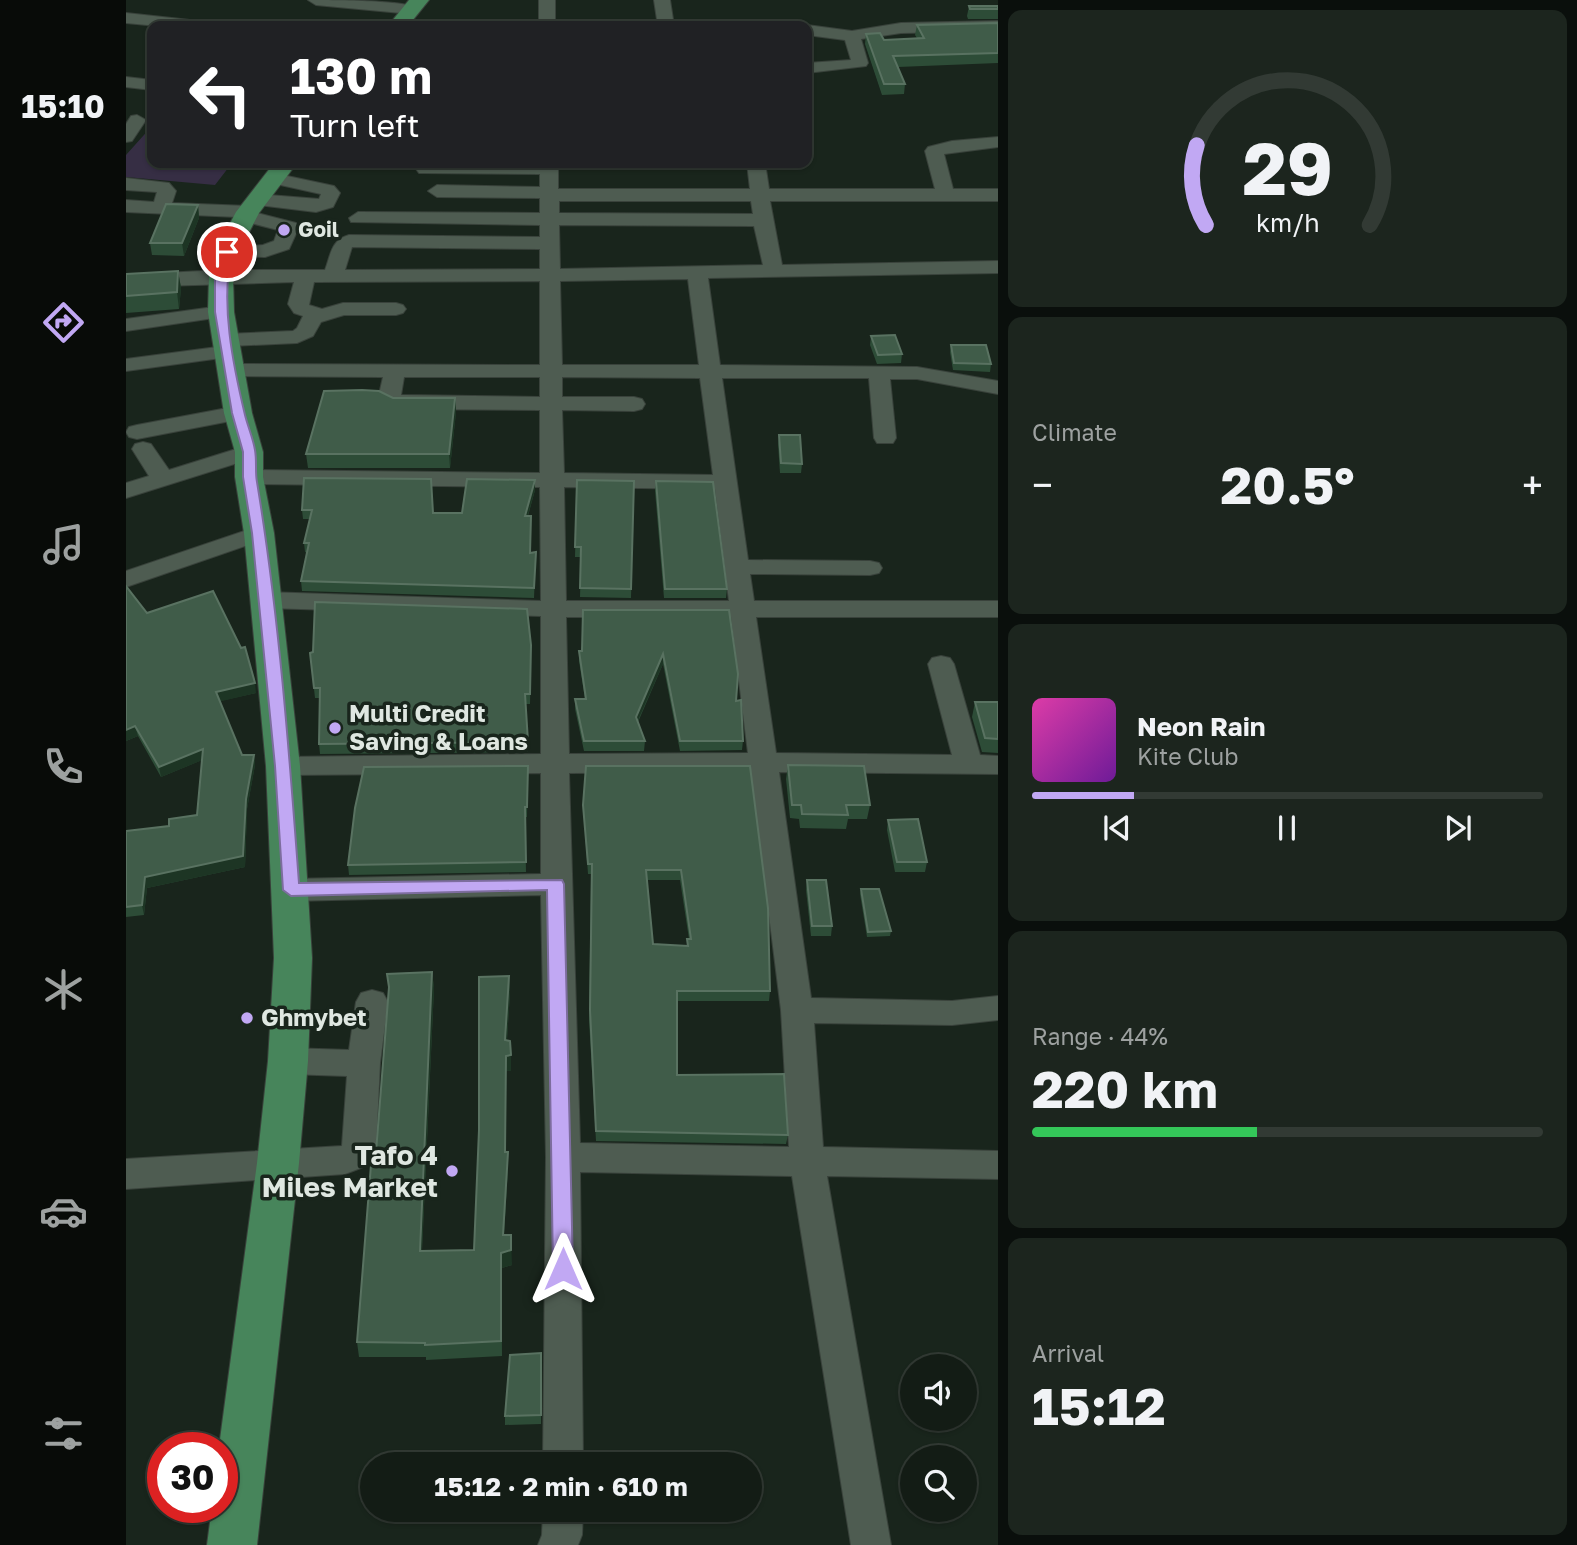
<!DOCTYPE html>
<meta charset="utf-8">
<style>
body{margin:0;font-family:"Golos Text",sans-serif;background:#1c251e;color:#f1f3f6;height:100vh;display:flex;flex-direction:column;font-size:26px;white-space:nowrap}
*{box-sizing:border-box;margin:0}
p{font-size:23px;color:#9da1a0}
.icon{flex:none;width:38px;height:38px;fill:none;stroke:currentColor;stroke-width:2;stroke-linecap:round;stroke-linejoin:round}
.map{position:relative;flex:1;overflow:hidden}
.details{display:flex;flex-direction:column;gap:10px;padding:10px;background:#0a0f0c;width:579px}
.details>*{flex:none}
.hud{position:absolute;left:21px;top:21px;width:665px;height:147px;border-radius:14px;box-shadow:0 2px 5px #0004,0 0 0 2px #323a34;background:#202124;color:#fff;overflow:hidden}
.buttons{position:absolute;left:774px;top:1354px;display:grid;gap:14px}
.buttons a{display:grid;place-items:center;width:77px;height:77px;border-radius:50%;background:#131c15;box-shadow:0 2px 5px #0004,0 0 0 2px #323a34;font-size:35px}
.speed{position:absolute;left:21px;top:1432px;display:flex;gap:14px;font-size:35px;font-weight:700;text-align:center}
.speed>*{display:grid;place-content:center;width:91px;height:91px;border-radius:50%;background:#131c15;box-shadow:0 2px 5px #0004,0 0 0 2px #323a34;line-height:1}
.speed .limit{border:10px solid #d22;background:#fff;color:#111}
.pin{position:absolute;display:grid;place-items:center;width:60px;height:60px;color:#fff;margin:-30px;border:4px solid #fff;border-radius:50%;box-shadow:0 2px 7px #0007}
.me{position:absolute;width:77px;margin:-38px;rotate:0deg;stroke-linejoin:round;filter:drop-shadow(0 0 5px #0008)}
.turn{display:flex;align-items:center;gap:24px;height:147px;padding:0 28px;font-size:32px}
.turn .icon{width:91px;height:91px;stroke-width:2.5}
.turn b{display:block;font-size:49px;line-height:60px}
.big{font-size:52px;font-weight:700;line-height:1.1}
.details .card{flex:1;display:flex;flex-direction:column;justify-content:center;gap:10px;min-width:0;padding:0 24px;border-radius:14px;background:#1c251e}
.details .dial{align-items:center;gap:0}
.dial svg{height:182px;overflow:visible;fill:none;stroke:#323a34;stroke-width:7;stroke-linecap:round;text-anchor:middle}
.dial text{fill:#f1f3f6;stroke:none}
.song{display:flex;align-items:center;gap:21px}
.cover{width:84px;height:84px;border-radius:10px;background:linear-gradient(135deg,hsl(320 70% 55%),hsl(280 70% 35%))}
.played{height:7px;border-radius:4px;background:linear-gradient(90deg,#c1a8f3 20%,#323a34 20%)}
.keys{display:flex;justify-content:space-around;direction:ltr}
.heat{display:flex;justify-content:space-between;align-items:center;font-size:38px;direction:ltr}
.charge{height:10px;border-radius:5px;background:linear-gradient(90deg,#34c759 44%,#323a34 0)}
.trip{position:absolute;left:234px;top:1452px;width:402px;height:70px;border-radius:35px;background:#131c15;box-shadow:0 2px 5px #0004,0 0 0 2px #323a34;font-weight:700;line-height:70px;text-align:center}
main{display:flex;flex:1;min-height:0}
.tabs{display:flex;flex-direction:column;width:126px;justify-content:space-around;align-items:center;background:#080b08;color:#9da1a0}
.tabs .icon{width:49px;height:49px}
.tabs .selected{color:#c1a8f3}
.tabs b{font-size:32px;color:#f1f3f6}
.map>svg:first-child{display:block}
</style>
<main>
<nav class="tabs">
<b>15:10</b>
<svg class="icon selected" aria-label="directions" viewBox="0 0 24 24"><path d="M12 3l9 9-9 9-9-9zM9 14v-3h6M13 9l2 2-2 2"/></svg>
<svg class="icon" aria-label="music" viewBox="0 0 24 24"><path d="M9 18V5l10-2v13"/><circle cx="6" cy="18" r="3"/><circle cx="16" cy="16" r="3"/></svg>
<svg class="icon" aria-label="phone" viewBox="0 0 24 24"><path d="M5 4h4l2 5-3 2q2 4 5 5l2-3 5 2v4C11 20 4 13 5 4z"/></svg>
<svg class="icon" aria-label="climate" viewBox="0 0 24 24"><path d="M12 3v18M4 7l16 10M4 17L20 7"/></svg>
<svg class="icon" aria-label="car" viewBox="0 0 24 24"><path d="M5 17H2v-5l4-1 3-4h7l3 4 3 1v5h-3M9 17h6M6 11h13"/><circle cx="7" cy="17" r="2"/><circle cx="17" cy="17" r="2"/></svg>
<svg class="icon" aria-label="filters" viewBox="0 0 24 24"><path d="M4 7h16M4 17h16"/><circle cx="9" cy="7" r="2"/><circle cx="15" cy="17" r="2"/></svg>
</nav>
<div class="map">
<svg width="872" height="1545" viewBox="0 0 872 1545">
<rect width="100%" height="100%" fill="#19251c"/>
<polygon fill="#362e44" points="26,126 26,163 106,163 89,185 0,177 0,155"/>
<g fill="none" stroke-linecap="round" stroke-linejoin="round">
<defs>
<g id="minor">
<path d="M182,0C203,0 281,0 294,9L286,14L190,5Z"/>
<rect x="413" y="0" width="16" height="26"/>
<polygon points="528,0 544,0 548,26 532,26"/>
<polygon points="0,13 73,21 81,26 32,26 0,23"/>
<polygon points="872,21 872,31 775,33 735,39 742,63 740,66 681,73 681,63 725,60 719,40 681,35 681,26 677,26 681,25 726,31 775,23"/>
<polygon points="0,77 26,80 26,90 0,87"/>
<polygon points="11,115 20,120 6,141 0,142 0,124 5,116"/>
<path d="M872,137V147L818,154L827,189H872V201H644L656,265L872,261V273L582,278L594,365L791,367L872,381V394L791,379H764L770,438L767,443H751L748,438L743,378H596L622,560L744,561L753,563L756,568L753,573L744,575L624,574L628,601H872V617H630L650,753L826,755L802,664L806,658L815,656L824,658L828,664L854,755L872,756V774L653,772L685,998L826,1001L872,996V1020L826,1025L688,1023L697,1147L872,1151V1179L701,1176L765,1545H725L666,1176L454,1172L457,1465H417L420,1157L415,895L165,901L154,898L150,890L154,882L165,879L415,874V773L157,775L147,773L143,766L147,759L157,757L415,754V616L139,608L130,605L126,600L130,595L139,592L415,601L414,487L123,484L115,482L111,477L115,472L123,470L414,473V410L268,409L260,407L252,399L257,377L106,376L98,375L95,370L98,365L106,364L414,365V281L188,282L183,305L196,309L217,303H270L277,305L280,309L277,313L270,315H218L195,322L187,336L171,343L105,346L114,352L110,356L0,371V359L99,346L93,344L90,340L93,336L100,334L167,331L171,328L177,316L168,313L162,304L168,282L0,287V275L95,270H199C205,254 205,240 223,235L414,237V225L225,222L223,218L232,212L414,213V198L311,197L302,191L311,185L414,187V174L293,173L290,169L293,165L299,164L432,163V189H624L621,163H639L643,189H809L799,151L802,147L826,141ZM433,201H625L627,214L433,213ZM433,225L628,226L637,265L434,269ZM226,247L414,249V269L219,270ZM562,279L573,365H436L434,281ZM278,377H414V397L275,395ZM436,377L574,378L587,475L438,473L436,410L508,411L516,409L519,404L516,399L508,397H436ZM438,487L589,489L603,601H440ZM440,617H605L622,753L443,754ZM625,772L655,1010L663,1147L454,1143L443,773Z"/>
<polygon points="147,173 208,186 214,193 207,207 190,212 123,204 121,200 123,196 130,194 193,199 195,194 141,182 138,178"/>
<polygon points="0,178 43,183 50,191 46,203 122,206 129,208 131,213 170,223 173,227 163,249 139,257 94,256 91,252 94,248 137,245 148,241 152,230 113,220 111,217 0,212 0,200 28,202 31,192 0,190"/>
<polygon points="95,306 102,308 105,312 102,316 0,331 0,319"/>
<polygon points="112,406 120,408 123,413 120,418 11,439 3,437 0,432 3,427 11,425"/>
<polygon points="17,442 25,444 43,470 123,445 131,447 134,452 131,457 0,498 0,483 23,476 6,449 9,444"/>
<polygon points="133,526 142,528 145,533 142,538 0,587 0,571"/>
<polygon points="246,990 257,993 262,1002 254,1063 250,1148 240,1166 219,1174 0,1189 0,1159 216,1146 221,1076 162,1074 150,1070 146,1061 150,1052 162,1048 223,1050 230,1002 235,993"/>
<polygon points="417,1510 457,1510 456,1535 452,1545 412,1545 416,1535"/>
</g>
<g id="major">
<polygon points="283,0 303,0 282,26 262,26"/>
<polygon points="148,163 171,163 133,213 113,252 107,276 108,312 126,413 137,452 137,477 148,533 174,766 186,958 182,1061 173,1163 131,1545 81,1545 86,1507 96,1507 96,1447 93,1447 131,1163 142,1061 148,958 140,766 118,533 109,477 109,452 98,413 82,312 83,276 89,252 110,212"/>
</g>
</defs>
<use href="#minor" stroke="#39423b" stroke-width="2"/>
<use href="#major" stroke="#39423b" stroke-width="2"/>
<use href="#minor" fill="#4e5c51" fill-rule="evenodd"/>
<use href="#major" fill="#47855b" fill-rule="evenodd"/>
</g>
<g fill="#2d4c37" fill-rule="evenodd">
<polygon points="843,6 872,6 872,19 842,19 841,16"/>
<polygon points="872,23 872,63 772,67 779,84 778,94 756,95 739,44 740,34 758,40 791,38 789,35 791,25"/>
<polygon points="72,205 73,218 58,256 26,255 24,243"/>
<polygon points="52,271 55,288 53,309 0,313 0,274"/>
<polygon points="745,336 776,354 775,363 751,364 744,345"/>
<polygon points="825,345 865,364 864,372 827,370 824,352"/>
<polygon points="267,398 329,398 330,412 324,468 182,468 180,454"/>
<polygon points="653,435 676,464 675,473 654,473 652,444"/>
<polygon points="451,480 508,481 505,598 454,597 455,557 449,557"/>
<polygon points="530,481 601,589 600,598 538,598 529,491"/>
<polygon points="409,490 402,516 404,552 410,552 408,598 176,591 175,581 181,553 179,552 178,543 184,519 177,519 176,510 336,513"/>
<polygon points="603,610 610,701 617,741 616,750 554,751 537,664 512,722 519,741 518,751 458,751 449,709 449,699 459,699 453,661 453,651"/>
<polygon points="21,613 130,693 94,701 116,755 128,755 129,765 121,809 119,867 21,888 18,915 0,917 0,831 43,826 71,815 76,760 35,777 12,736 0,741"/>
<polygon points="184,653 405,655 404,704 399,704 402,752 194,754 193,744 194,698 189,698"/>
<polygon points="849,702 872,702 872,753 856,752 846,717"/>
<polygon points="662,765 744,805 741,819 722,819 720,829 674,828 673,819 664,818 660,779"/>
<polygon points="402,766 401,817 399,817 400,872 223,875 222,865"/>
<path d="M624,766L644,991L643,1001H551V1075L662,1135L660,1144L470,1141L463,1020L465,874H462L457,805ZM521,880H554L563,939H561V946L527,944Z"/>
<polygon points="762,820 801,862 799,872 769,872 761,830"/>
<polygon points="681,880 706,926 705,936 685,936 680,890"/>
<polygon points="735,889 765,931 764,936 741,937 734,894"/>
<polygon points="306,972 308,988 296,1251 348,1250 383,976 384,992 381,1040 384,1041 385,1071 380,1071 380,1152 382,1152 382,1167 378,1235 386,1265 376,1268 376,1356 300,1360 300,1357 233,1357 231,1342 250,1152"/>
<polygon points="415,1353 415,1424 379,1425 379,1416"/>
</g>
<g fill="#1d3524">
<polygon points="72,205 73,218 58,256 56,243"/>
<polygon points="52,271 55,288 53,309 51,292"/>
<polygon points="329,398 330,412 324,468 323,454"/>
<polygon points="409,480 409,490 399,525 399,516"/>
<polygon points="537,654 537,664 509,727 510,717"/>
<polygon points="129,683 130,693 92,702 90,692"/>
<polygon points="9,726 12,736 0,741 0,730"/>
<polygon points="77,749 79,759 35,777 33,767"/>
<polygon points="128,755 129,765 121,809 119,867 21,888 18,915 16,905 19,877 120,799"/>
<polygon points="306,972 308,988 295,1266 294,1251"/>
<polygon points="383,976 384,992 380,1055 379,1040"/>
<polygon points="385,1055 385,1071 380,1071 380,1167 380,1056"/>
<polygon points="382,1152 382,1167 377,1250 377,1235"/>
<polygon points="385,1235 386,1265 376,1268 376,1356 375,1253"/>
</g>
<g fill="#405c49" stroke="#597261" stroke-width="2" fill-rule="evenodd">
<polygon points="843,6 872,6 872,9 844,9"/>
<polygon points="872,23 872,53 767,56 779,84 758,84 740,34 754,33 758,40 798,38 791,25"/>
<polygon points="40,204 72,205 56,243 24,243"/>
<polygon points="52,271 51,292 0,296 0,274"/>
<polygon points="769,335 776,354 752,355 745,336"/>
<polygon points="825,345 860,345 865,364 828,363"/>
<polygon points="236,390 253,391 267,398 329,398 323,454 180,454 198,391"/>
<polygon points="653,435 674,435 676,464 655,463"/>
<polygon points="178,478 305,479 307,513 336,513 341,479 409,480 399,516 405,516 404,553 410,552 408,588 175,581 183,543 178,543 186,510 176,510"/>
<polygon points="451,480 508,481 505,589 454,588 455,547 449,547"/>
<polygon points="530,481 587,482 601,589 539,589"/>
<polygon points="0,586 21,613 87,591 115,648 119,647 129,683 90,692 116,755 128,755 120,799 117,856 19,877 16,905 0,907 0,831 43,826 43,819 71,815 77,749 33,767 9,726 0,730"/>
<polygon points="189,602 401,609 405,645 404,694 399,694 402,742 193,744 194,688 188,688 184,653 187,652"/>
<polygon points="457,610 603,610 612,674 610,701 615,700 617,741 554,741 537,654 510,717 519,741 458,741 449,699 460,699 453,651 456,651"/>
<polygon points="849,702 872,702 872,739 859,738"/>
<polygon points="662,765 738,766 744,805 720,805 722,815 676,814 675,805 666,805"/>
<polygon points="402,766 401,807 399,807 400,862 222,865 229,808 238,767"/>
<path d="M460,766H624L642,908L644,991H551V1075L658,1074L662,1135L470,1131L464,1010L466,864H462L457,805ZM520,870H555L565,939H561L562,946L527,944Z"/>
<polygon points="792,819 801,862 771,862 762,820"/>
<polygon points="681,880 700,880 706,926 686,926"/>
<polygon points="735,889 753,889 765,931 742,932"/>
<polygon points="306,972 294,1251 348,1250 353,1130 353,977 383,976 379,1040 384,1041 385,1055 380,1056 379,1152 382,1152 377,1235 385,1235 385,1250 375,1253 375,1341 299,1345 299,1343 231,1342 246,1152 250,1152 263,987 261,974"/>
<polygon points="415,1353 415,1415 379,1416 384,1355"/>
</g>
<path fill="#c1a8f3" stroke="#7d6d9e" stroke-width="2" d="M97,250L106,252C94,302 107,365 119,415C122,427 127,438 129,450C131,461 129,472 131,482C153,615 163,749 173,883L436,880L438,884L447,1269L444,1275L437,1278L430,1275L427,1269L421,890L165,896L157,890L149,766L126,533L117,477V452L106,413L89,312V276Z"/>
<g fill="#c1a8f3" stroke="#19251c" stroke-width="2.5">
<circle cx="158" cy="230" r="7"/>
<circle cx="209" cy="728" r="7"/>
<circle cx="121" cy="1018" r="7"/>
<circle cx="326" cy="1171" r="7"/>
</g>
<g text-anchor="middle" stroke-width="7" stroke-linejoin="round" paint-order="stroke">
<g font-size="21" font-weight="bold" fill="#dfe7e1" stroke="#19251c" text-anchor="start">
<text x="172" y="237">Goil</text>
</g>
<g font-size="24" font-weight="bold" fill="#dfe7e1" stroke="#19251c" text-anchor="start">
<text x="223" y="722">Multi Credit<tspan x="223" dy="28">Saving &amp; Loans</tspan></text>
<text x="135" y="1026">Ghmybet</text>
</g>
<g font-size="28" font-weight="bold" fill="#dfe7e1" stroke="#19251c" text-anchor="end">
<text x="312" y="1165">Tafo 4<tspan x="312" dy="32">Miles Market</tspan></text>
</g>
</g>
</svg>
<div class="buttons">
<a><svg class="icon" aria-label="sound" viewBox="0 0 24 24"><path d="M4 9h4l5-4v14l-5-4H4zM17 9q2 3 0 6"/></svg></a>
<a><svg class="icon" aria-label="search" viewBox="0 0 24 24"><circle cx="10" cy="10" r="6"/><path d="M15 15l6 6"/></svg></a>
</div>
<div class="speed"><div class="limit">30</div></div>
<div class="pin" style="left:101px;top:252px;background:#d93025"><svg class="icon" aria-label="arrive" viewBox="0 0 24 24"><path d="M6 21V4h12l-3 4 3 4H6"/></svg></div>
<svg class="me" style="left:437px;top:1269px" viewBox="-20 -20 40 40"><path d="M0-17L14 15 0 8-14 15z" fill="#c1a8f3" stroke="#fff" stroke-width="4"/></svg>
<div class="trip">15:12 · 2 min · 610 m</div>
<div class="hud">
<div class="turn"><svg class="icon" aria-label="left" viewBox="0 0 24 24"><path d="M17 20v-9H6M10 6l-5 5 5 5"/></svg><div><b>130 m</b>Turn left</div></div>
</div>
</div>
<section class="details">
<div class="card dial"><svg viewBox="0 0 100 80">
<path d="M14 69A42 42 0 1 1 86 69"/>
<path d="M14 69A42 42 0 0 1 10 34" stroke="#c1a8f3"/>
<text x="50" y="56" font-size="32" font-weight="700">29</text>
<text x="50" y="72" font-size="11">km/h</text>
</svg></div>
<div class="card"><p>Climate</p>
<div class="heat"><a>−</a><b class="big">20.5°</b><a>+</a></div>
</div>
<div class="card">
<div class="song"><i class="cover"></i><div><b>Neon Rain</b><p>Kite Club</p></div></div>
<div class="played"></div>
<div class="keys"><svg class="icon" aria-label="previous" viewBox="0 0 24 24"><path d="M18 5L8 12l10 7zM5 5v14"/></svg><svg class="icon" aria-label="pause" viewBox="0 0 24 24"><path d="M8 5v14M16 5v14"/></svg><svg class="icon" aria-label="next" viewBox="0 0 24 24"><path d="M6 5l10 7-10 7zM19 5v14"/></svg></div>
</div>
<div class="card"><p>Range · 44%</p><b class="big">220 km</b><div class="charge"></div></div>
<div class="card"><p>Arrival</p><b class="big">15:12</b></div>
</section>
</main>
